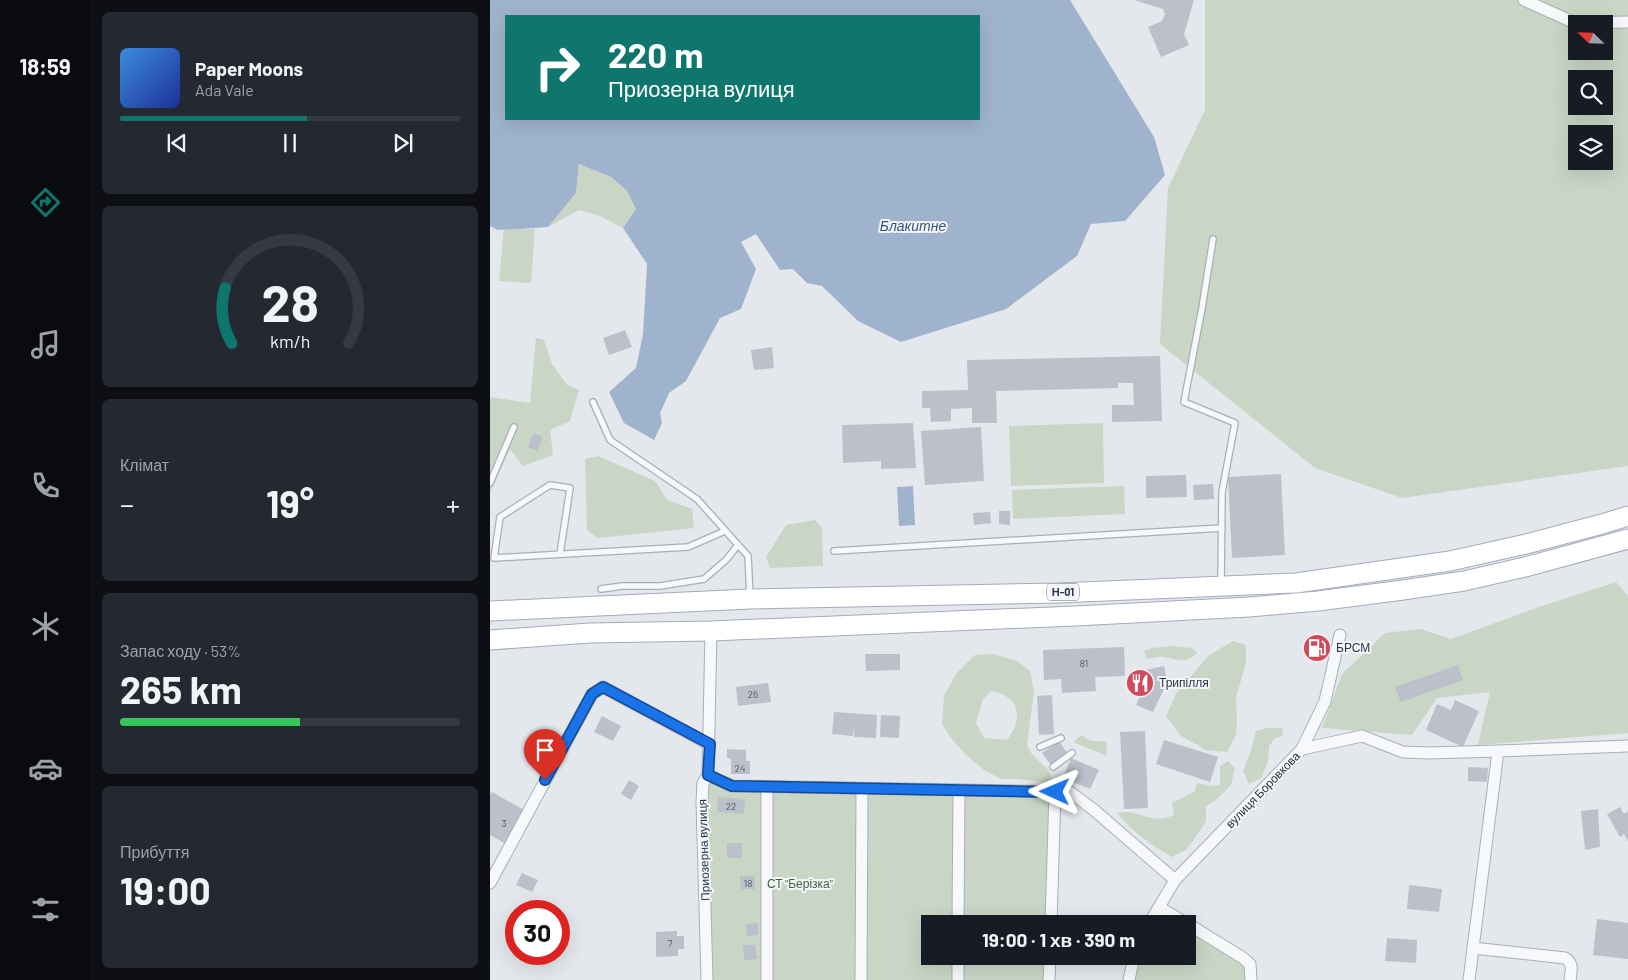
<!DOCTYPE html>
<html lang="uk">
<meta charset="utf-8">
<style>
body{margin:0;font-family:Barlow,sans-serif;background:#242831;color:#f1f3f6;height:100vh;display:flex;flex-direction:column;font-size:19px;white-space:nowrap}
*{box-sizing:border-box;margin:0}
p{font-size:16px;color:#9ea1a6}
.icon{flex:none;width:28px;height:28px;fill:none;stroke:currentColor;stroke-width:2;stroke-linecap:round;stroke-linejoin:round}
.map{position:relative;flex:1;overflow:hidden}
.panel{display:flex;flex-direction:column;gap:12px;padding:12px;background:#0d0f14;width:400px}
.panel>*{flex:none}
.hud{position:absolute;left:15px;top:15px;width:475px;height:105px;border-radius:0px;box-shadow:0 5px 20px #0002;background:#0f766e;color:#fff;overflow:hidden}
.needle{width:32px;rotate:293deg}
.buttons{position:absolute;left:1078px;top:15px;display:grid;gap:10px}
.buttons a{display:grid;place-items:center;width:45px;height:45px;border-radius:0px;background:#171b24;box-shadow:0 5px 20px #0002;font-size:25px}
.speed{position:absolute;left:15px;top:900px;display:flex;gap:10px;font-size:25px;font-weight:700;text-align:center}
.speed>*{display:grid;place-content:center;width:65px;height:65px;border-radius:50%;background:#171b24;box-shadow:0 5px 20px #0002;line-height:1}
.speed .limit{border:8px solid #d22;background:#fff;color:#111}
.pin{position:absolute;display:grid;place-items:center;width:42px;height:42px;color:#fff;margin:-51px -21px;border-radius:50% 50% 50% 0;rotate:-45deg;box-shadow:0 0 5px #0007}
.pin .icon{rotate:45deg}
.me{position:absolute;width:55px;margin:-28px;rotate:271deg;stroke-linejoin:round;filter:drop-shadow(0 0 4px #0008)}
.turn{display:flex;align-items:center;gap:18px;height:105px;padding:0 20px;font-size:22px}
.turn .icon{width:65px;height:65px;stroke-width:2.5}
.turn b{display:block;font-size:35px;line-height:42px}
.big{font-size:38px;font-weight:700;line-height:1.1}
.panel .widget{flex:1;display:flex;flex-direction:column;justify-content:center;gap:8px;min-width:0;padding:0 18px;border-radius:8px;background:#242831}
.panel .dial{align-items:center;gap:0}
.dial svg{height:130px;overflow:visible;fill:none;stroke:#363941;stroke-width:7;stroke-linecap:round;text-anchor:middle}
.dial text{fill:#f1f3f6;stroke:none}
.song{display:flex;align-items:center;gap:15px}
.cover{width:60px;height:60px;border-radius:8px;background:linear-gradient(135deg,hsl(210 70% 55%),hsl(230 70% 35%))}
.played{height:5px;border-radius:2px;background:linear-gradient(90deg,#0f766e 55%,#363941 55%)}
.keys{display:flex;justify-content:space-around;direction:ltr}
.heat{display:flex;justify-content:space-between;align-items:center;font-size:28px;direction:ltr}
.charge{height:8px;border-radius:4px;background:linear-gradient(90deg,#34c759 53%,#363941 0)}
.trip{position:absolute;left:431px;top:915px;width:275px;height:50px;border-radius:0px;background:#171b24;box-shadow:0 5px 20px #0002;font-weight:700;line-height:50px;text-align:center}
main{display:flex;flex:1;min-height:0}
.tab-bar{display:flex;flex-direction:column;width:90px;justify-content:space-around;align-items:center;background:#090b0e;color:#9ea1a6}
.tab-bar .icon{width:35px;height:35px}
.tab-bar .active{color:#0f766e}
.tab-bar b{font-size:22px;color:#f1f3f6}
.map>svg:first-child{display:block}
</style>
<main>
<nav class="tab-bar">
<b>18:59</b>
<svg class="icon active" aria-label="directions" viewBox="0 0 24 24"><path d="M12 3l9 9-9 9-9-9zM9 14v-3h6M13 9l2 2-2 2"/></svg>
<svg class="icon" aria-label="music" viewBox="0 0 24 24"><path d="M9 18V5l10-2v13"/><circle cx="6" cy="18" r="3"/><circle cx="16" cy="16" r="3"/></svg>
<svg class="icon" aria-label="phone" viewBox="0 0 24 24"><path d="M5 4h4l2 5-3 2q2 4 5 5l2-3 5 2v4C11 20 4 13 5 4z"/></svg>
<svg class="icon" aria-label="climate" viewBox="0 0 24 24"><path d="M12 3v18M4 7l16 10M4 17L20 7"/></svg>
<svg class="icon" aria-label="car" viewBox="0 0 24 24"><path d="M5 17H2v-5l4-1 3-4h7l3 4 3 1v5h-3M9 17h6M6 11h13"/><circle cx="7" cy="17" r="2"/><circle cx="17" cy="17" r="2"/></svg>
<svg class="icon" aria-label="filters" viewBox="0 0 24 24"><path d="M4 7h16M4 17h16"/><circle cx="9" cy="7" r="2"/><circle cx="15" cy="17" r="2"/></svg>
</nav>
<section class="panel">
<div class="widget">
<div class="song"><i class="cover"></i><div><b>Paper Moons</b><p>Ada Vale</p></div></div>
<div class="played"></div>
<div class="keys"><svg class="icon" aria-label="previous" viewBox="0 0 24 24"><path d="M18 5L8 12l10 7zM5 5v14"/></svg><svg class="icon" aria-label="pause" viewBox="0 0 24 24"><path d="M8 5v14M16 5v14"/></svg><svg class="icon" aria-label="next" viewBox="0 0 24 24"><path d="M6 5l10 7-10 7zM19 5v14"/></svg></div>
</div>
<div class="widget dial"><svg viewBox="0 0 100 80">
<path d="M14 69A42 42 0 1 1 86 69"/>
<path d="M14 69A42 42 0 0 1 10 35" stroke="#0f766e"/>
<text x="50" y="56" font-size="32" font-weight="700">28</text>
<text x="50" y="72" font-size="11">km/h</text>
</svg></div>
<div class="widget"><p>Клімат</p>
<div class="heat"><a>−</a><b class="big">19°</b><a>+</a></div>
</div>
<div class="widget"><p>Запас ходу · 53%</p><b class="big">265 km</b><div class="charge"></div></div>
<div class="widget"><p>Прибуття</p><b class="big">19:00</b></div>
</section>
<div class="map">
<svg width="1138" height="980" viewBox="0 0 1138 980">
<rect width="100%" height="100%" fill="#e4e7ec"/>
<g fill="#c9d6c5" fill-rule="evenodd">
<path d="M715,0H1138V466L912,498L825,468L670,344L678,188L715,110ZM1086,24H1114V51H1086ZM1086,79H1114V106H1086ZM1086,134H1114V161H1086Z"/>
<polygon points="89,164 121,177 137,191 146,209 133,228 110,216 89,210 58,227 86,193"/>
<polygon points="14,227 45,229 41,283 9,281"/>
<polygon points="46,338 54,340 62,364 77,385 89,390 80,421 60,430 63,455 33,466 20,449 0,493 0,397 40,403"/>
<polygon points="613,423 614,483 521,486 519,426"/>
<polygon points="108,456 165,481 177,500 202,509 204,528 108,538 97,530 95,459"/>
<polygon points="634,486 635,514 523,519 522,490"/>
<polygon points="325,520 332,528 333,566 280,568 276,557 296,525"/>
<polygon points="1126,582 1138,596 1138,733 988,745 1000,692 947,698 922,735 832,728 852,674 895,633 930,629 961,639 1049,607"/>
<polygon points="743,641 756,645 756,663 746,697 747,719 746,735 737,752 716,750 691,736 676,716 686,694 718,656"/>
<path d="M682,646L702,648L707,653C694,665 689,659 674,657C669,656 663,658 657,659L654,651L662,648Z"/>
<path d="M503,654L527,661L540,671L544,692L537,744L541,753L559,771L563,783L525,779H511L494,770L475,754L461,738L452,724L454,696L466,674L485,655ZM501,691C530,696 534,718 517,740L494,738L486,723L493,699Z"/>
<polygon points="777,728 792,728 793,736 785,738 779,746 778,762 771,778 759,784 753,771 761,751 766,731"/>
<path d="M592,735C598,742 607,742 616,741L617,756L585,743L584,741Z"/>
<path d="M738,761L745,768L741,785L726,800L716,806V821L705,838L697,849L682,857C659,844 644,833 627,813C648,808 659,826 684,815L682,803L705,791L707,783L722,786L730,785V766Z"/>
<polygon points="218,775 242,786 565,792 563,924 440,924 440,956 562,956 562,980 217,980 212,801"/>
<polygon points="698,924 753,958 761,980 639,980 644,956 698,956"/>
</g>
<g fill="#9fb4cc" fill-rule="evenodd">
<path d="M0,0H580L664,137L675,175L635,221L601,224L587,256L516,309L411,342L368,321L332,286L317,283L303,269L290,270L266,234L251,242L266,269L251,309L230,318L196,381L179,393L170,413L172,423L164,440L134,423L119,392L146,368L153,334L157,264L133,228L146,209L137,191L121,177L89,164L86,193L58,227L8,230L0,226ZM16,16H489V119H16Z"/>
<polygon points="423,486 425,525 409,526 407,487"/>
</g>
<g fill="#bbc0ca">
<polygon points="644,0 704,0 694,34 699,45 671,57 658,27 672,21 675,14 673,9"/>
<polygon points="135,330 142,347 119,355 113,338"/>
<polygon points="282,347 284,368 264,370 261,350"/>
<polygon points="670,356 672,421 622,422 622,405 644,405 643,383 628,383 628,388 506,391 507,423 482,423 482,408 461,409 461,421 441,422 440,408 432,408 432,391 478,390 477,360"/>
<polygon points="423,423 426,468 391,469 391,461 353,463 352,425"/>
<polygon points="491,427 494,481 435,485 431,431"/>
<polygon points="44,433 53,437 47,451 38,447"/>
<polygon points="791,474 795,555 742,558 738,477"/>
<polygon points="696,475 697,497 656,498 656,476"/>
<polygon points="723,484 724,499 704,500 703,485"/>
<polygon points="509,511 520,511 520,525 509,524"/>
<polygon points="500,512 501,523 484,525 483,513"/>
<polygon points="634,647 635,676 605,677 606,691 572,693 571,679 554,680 553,650"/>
<polygon points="375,654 410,654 410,670 376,671"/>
<polygon points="968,665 973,680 911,702 905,687"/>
<polygon points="674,666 678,686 675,687 663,712 646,705 658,681 655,670"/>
<polygon points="278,683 281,702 248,706 246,687"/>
<polygon points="562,695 564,734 549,735 547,696"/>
<polygon points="965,700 989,711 973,747 936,730 947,704 961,710"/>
<polygon points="344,712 387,715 386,738 364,737 364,726 363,736 342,734"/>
<polygon points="391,715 410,716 409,738 390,737"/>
<polygon points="112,716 131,726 123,741 104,732"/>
<polygon points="655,731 658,808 634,809 630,732"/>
<polygon points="674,740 728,757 720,782 666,764"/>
<polygon points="569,741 577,753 561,765 552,753"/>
<polygon points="237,749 256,750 256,761 260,761 260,774 241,774 241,759 237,758"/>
<polygon points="581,758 609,770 600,789 573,778"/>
<polygon points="978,767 998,768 997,782 978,781"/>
<polygon points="139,780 149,786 141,800 131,794"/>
<polygon points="2,792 34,810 16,844 0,835 0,795"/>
<polygon points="228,797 255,799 254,814 227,812"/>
<polygon points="1130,807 1134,814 1138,811 1138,841 1134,834 1130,837 1117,814"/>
<polygon points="1108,809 1110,847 1095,850 1091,811"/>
<rect x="237" y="843" width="15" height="15"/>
<polygon points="32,873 48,880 42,892 26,885"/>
<polygon points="250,876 265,876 265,889 251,889"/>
<polygon points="919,885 952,889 949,912 917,909"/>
<polygon points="1107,919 1138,923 1138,959 1103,955"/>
<polygon points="268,923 268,935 257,936 256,924"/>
<polygon points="187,931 187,936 194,936 194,949 188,949 188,956 166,957 166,932"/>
<polygon points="897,938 927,940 926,963 895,961"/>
<polygon points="253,945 265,945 267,959 254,960"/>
</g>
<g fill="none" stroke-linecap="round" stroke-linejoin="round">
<defs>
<g id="service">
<polyline points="723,239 712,308 694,402 745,423 732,492 731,584"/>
<polyline points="103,402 120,440 207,499 258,556 260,597"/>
<polyline points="0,483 24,427"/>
<polyline points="344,551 732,528"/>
<polyline points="70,554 80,488 60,485 10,517 4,558 198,547 235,531"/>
<polyline points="111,589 132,586 170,586 214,579 236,560 248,545"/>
<polyline points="550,747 571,738"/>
<polyline points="563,767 582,753"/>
</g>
<g id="minor">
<polyline points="1034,0 1085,23 1138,22"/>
<polyline points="812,749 872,736 913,752 939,753 1008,751"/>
<polyline points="218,775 242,786 580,792 604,810 685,880"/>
<polyline points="277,787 277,980"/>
<polyline points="0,883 102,694 113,687 219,744"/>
<polyline points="669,907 697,924"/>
<polyline points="468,924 469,790"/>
<polyline points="561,924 565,792"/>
<polyline points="659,924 685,880 812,749 835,701 850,635"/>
<polyline points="698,924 753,958 760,964 761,980"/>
<path d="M983,948L1075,958C1084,963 1081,972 1080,980"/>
<polyline points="217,980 212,801 213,783 218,775 221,631"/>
<polyline points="371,980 372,789"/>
<polyline points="468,980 468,956"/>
<polyline points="559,980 560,956"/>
<polyline points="639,980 644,956"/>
<polyline points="979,980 1008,751 1138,746"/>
</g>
<g id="primary">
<polyline points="0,611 260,599 568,593 806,583 960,561 1036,544 1112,524 1138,516"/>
<polyline points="0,640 100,633 221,631 585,616 759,607 828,601 913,590 974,581 1035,567 1138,539"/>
</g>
</defs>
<use href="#service" stroke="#a9aeb7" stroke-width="8"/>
<use href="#minor" stroke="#a9aeb7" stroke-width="13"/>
<use href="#primary" stroke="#a3abb8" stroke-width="21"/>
<use href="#service" stroke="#f7f8fa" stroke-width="5.5"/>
<use href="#minor" stroke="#f7f8fa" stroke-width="11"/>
<use href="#primary" stroke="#fff" stroke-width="19"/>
</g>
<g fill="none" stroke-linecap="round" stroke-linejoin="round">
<defs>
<polyline id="route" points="55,780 102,694 113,687 220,744 218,775 242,786 565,792"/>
</defs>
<use href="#route" stroke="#114b97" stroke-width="12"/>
<use href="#route" stroke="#1a73e8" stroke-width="9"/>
</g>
<defs>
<symbol id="fuel-disc" viewBox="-11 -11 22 22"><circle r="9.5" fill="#d1495b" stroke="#f4f6f9"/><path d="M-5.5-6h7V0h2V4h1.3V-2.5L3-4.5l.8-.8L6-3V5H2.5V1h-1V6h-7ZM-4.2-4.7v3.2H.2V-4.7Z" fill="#fff"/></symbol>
<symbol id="restaurant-disc" viewBox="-11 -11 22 22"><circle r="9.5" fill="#d1495b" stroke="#f4f6f9"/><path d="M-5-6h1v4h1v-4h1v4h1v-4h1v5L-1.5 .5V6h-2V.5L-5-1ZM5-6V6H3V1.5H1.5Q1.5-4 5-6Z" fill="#fff"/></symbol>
</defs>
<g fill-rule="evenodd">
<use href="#fuel-disc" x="811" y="632" width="32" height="32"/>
<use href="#restaurant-disc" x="634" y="667" width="32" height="32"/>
</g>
<g text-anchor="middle" stroke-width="4" stroke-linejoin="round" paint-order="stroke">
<g font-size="10" fill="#4f5766">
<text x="594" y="667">81</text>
<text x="263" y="698">26</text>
<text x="250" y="772">24</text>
<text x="241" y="810">22</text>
<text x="14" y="827">3</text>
<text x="258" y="887">18</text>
<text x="180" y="947">7</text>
</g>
<rect fill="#f4f6f9" stroke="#676e7b" stroke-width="1" x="557" y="583.5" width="32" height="17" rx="4"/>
<g font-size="11" font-weight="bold" fill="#2b3445">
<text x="573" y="596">Н-01</text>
</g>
<g font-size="12" fill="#2b3445" stroke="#f4f6f9" text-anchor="start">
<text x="846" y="652">БРСМ</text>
<text x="669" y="687">Трипілля</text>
</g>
<g font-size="12" fill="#2b3445" stroke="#f4f6f9">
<text transform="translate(773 790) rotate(-46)" y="4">вулиця Боровкова</text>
<text transform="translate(214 850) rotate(-92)" y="4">Приозерна вулиця</text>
</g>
<g font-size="12" fill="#3f6138" stroke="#f4f6f9">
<text x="310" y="888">СТ "Берізка"</text>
</g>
<g font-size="14" font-style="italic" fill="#34527a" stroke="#f4f6f9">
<text x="423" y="231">Блакитне</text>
</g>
</g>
</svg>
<div class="buttons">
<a><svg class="needle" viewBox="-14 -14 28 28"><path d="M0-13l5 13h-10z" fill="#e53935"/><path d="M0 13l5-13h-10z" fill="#9ea1a6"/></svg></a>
<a><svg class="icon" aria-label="search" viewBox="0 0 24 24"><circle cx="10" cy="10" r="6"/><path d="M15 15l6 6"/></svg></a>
<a><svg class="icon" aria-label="layers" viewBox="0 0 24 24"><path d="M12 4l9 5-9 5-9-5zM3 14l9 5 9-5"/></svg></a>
</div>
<div class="speed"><div class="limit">30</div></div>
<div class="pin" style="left:55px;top:780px;background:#d93025"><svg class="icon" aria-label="arrive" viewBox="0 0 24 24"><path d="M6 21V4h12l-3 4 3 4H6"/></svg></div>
<svg class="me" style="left:565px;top:792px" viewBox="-20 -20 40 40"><path d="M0-17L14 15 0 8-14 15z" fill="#1a73e8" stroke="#fff" stroke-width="4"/></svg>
<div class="trip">19:00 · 1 хв · 390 m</div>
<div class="hud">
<div class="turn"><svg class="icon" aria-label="right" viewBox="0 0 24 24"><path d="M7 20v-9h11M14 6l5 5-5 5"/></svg><div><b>220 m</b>Приозерна вулиця</div></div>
</div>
</div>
</main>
